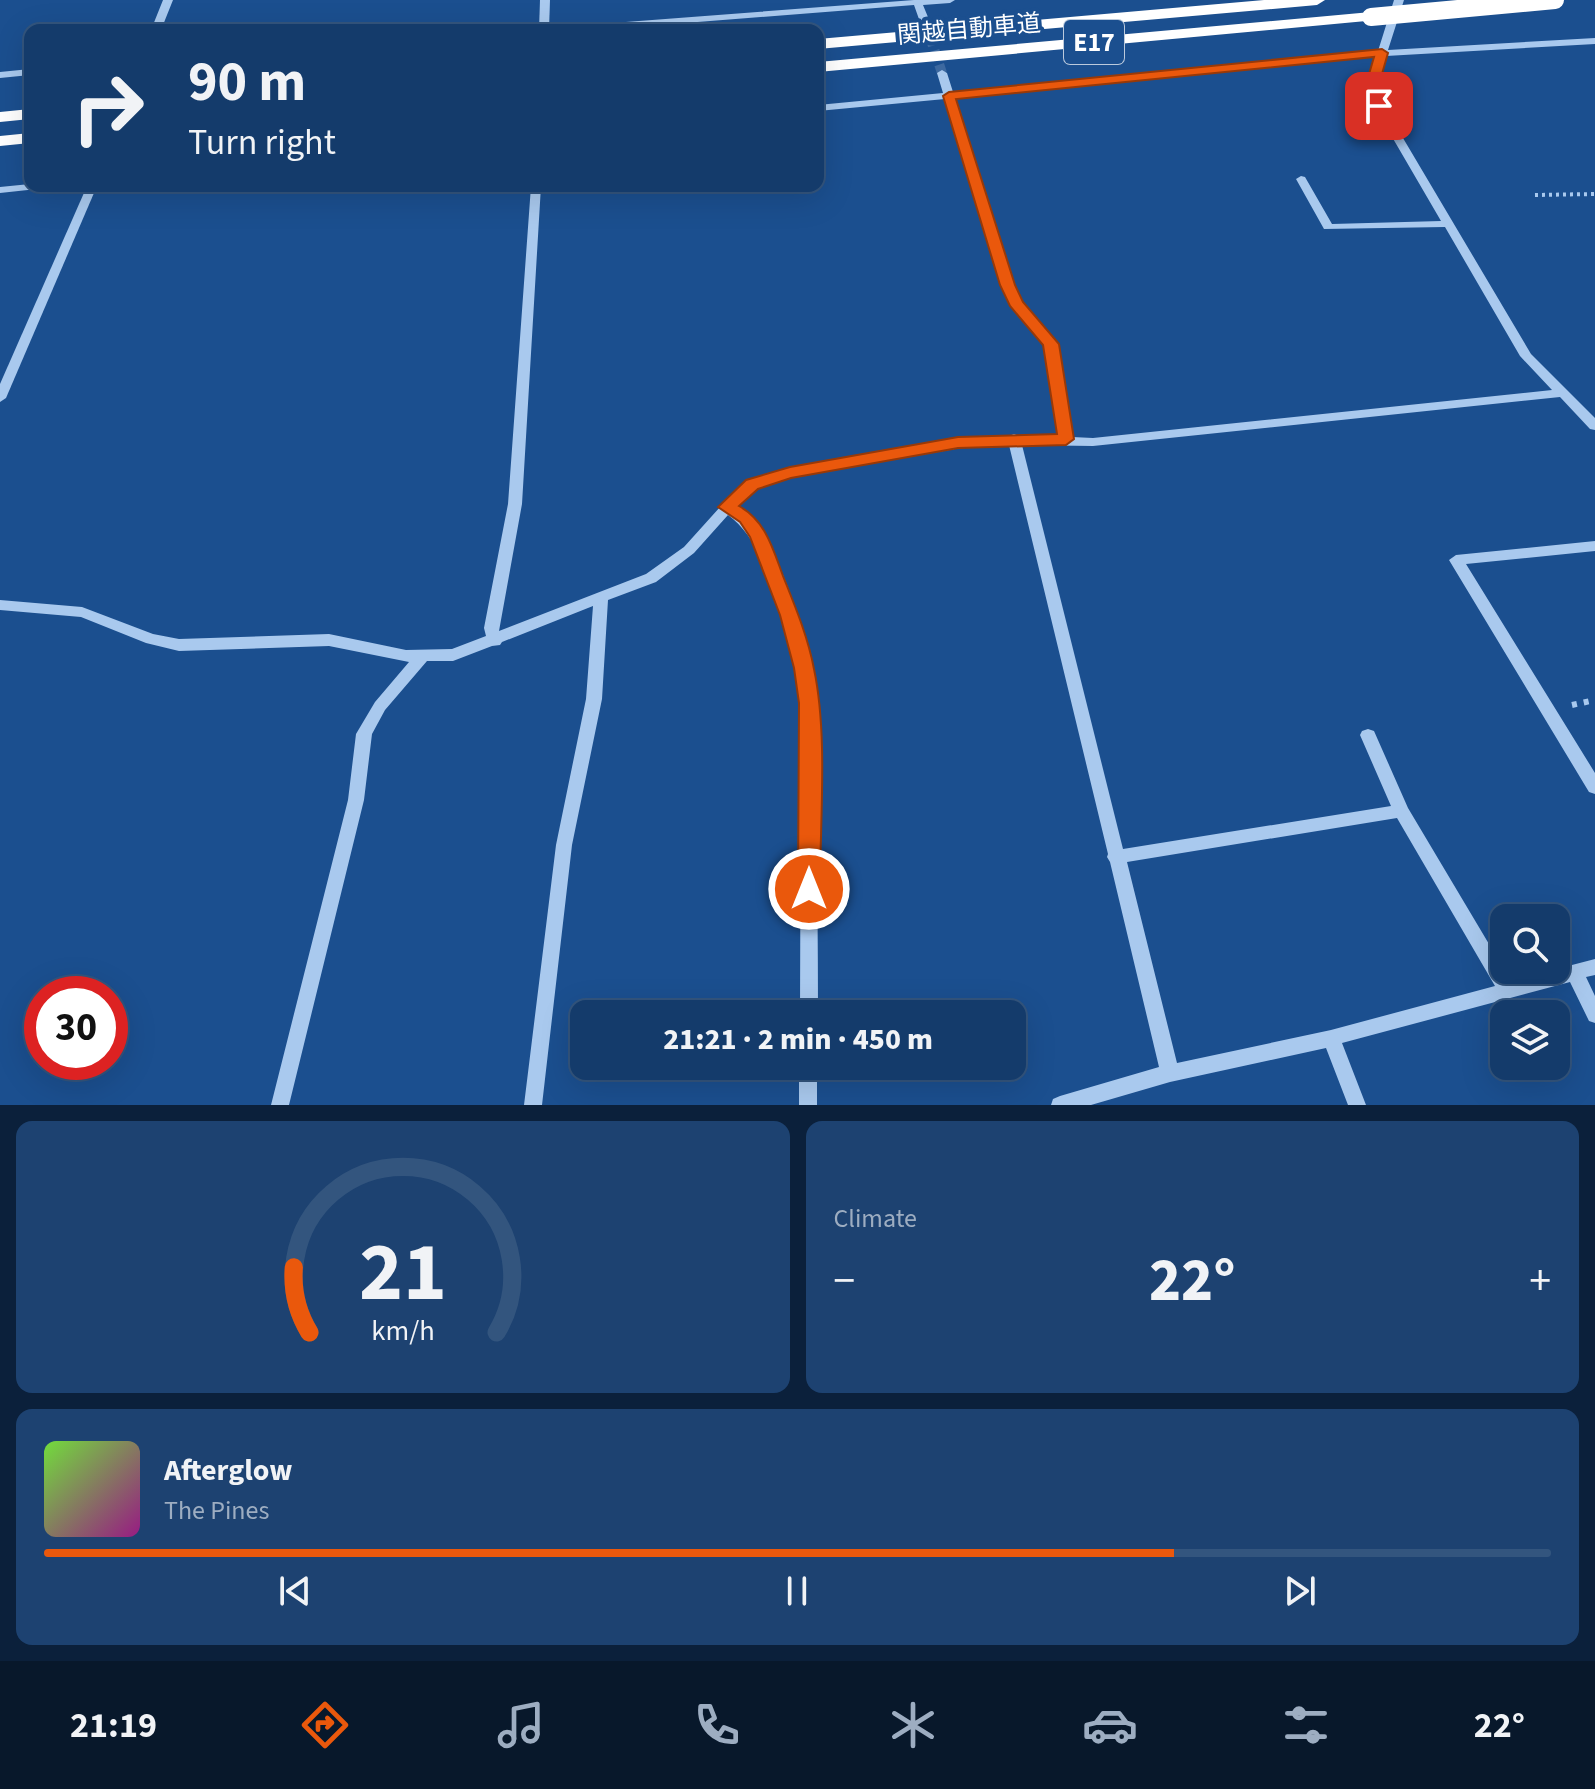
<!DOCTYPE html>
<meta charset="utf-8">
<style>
body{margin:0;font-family:"Source Sans 3","Noto Sans JP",sans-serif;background:#1d4271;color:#f1f3f6;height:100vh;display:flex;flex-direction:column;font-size:30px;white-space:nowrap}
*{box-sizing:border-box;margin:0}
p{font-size:26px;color:#9dadc1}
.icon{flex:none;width:44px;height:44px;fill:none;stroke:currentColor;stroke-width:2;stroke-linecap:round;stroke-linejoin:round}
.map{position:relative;height:1105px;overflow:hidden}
.drawer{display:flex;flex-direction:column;gap:16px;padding:16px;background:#0b203b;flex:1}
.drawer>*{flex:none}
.hud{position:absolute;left:24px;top:24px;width:800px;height:168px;border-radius:16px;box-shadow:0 8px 32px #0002,0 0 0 2px #33557e;background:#143b6b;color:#f1f3f6;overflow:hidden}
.buttons{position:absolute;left:1490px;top:904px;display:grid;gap:16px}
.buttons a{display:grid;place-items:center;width:80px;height:80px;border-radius:16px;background:#143b6b;box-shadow:0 8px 32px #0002,0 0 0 2px #33557e;font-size:40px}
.speed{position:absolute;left:24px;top:976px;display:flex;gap:16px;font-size:40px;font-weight:700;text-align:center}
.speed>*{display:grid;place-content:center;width:104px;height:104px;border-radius:50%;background:#143b6b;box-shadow:0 8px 32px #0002,0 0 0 2px #33557e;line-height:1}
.speed .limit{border:12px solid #d22;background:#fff;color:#111}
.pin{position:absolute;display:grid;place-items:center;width:68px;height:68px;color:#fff;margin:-34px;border-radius:16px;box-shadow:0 4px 12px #0006}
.me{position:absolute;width:88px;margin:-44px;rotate:0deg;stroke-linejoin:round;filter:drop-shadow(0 0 6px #0008)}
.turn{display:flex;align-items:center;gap:28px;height:168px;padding:0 32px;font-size:36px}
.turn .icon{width:104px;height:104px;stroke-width:2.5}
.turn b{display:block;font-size:56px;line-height:68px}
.big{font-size:60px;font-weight:800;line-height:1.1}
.drawer .card{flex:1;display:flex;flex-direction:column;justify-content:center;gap:12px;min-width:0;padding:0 28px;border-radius:16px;background:#1d4271}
.drawer .dial{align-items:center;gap:0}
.dial svg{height:208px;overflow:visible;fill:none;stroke:#33557e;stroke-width:7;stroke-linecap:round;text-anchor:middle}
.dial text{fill:#f1f3f6;stroke:none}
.song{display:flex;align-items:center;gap:24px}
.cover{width:96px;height:96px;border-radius:12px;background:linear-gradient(135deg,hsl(100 70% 55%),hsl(310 70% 35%))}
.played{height:8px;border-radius:4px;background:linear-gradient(90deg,#ea580c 75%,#33557e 75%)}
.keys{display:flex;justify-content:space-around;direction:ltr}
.heat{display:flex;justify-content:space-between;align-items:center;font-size:44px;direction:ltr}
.drawer .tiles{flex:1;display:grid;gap:16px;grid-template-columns:1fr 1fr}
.card:last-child{grid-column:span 2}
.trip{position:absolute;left:570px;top:1000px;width:456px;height:80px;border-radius:16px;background:#143b6b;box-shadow:0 8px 32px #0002,0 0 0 2px #33557e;font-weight:800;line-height:80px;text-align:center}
.tab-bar{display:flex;height:128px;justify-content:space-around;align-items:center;background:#08182b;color:#9dadc1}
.tab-bar .icon{width:56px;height:56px}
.tab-bar .active{color:#ea580c}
.tab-bar b{font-size:36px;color:#f1f3f6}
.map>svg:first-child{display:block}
</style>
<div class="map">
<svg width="1595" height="1105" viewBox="0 0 1595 1105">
<rect width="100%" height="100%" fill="#1b4f8f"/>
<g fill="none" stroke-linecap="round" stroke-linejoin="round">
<polyline stroke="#3d69a0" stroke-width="10" stroke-dasharray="10 5" stroke-linecap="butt" points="925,22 942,73"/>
<polyline stroke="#a9c9ee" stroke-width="4" stroke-dasharray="3 4" stroke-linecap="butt" points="1535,195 1595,194"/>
<polyline stroke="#a9c9ee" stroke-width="6" stroke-dasharray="5 7" stroke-linecap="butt" points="1572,705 1595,700"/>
<g fill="#a9c9ee" fill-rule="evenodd">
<polygon points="163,0 173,0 161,30 151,30"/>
<polygon points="540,0 550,0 549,30 539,30"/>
<polygon points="914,0 955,0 950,3 923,5 930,22 925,25 920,22 914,5 596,30 555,30 560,27"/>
<path d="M1394,0H1404L1388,50L1595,38V44L1386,56L1378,81L1384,106L1531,354L1595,418V430L1590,429L1560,397L1093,446L1022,445L1123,849L1391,806L1360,735L1362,731L1368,729L1374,731L1408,808L1511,981L1595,959V975L1586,977L1595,996V1023L1589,1021L1570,982L1342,1043L1366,1105H1348L1326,1048L1170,1082L1091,1105H1051L1053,1099L1060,1096L1159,1067L1110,862L1107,857L1108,854L1009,445L983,444L778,480L749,492L736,507C782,540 810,645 816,701C820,735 817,771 817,805C817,875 818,944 818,1014H800L801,703C793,650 774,548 728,515L694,553L656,582L608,600L602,699L572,845L542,1105H524L556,845L586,699L593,606L502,642L500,645L492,646L453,661H427L385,710L372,734L364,800L289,1105H271L348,800L356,734L375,702L409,662L329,646L179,651L146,643L81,617L0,610V600L82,607L153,634L179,639L329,634L406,650L452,649L486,636L484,628L508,504L531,186H541L522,504L499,631L646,574L684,547L739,486L770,473L983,436H1009L1014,434L1019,436L1059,437L1045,345L1012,306L1001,285L945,99L818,111V105L943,93L937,73L942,70L947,73L953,92L1378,51ZM1376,56L1368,81L1374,106L1441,221L1332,224L1305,177L1301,176L1296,179L1324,229L1445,227L1520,356L1552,390L1093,438L1072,437L1057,344L1021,302L1013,285L955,98ZM1397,818L1495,986L1331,1030L1177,1063L1127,862Z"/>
<polygon points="30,69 30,75 0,78 0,72"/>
<polygon points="30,184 30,186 42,186 37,189 0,193 0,187"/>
<polygon points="87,186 97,186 6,398 0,402 0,384"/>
<polygon points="1595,541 1595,551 1466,564 1595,773 1595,794 1589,792 1449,560 1456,555"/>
<rect x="799" y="1066" width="18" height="39"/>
</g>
<g fill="#fff" fill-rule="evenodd">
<polygon points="1264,0 1325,0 1317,5 818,49 818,39"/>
<polygon points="1371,12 1377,14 1377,20 818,72 818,62"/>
<polygon points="30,109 30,119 0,122 0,112"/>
<polygon points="30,133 30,143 0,146 0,136"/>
</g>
<polyline stroke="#fff" stroke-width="18" points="1371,17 1555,0"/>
</g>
<path fill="#ea580c" stroke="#983908" stroke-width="2" d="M1382,49L1388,53L1380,81L1386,106L1379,110L1373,106L1367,81L1374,57L956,99L1015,285L1023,302L1059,344L1074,439L1066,445L958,448L791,478L758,489L739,506C766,521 773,549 783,576C795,606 808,637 814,669C828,735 820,821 820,889L817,896H801L798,889L799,703L794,668L780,615L750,537L740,522L718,507L746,480L790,467L958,437L1057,434L1043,345L1010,306L1000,285L943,96L949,92Z"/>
<g text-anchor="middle" stroke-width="8" stroke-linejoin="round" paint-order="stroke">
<g font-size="24" fill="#fff" stroke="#1b4f8f">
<text transform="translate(969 29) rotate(-5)" y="8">関越自動車道</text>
</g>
<rect fill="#1b4f8f" stroke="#bbcadd" stroke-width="2" x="1064" y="20" width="60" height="44" rx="6"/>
<g font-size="26" font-weight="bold" fill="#fff">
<text x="1094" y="51">E17</text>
</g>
</g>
</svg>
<div class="buttons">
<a><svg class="icon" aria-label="search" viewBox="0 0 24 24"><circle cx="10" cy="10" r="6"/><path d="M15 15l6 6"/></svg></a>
<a><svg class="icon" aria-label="layers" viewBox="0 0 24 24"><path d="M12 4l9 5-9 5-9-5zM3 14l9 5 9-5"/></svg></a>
</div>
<div class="speed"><div class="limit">30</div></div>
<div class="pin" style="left:1379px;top:106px;background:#d93025"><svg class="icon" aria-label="arrive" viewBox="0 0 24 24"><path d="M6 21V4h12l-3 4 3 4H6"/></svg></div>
<svg class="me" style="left:809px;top:889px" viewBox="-20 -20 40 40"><circle r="17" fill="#ea580c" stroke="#fff" stroke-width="3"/><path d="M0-11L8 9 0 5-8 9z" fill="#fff"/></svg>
<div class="trip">21:21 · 2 min · 450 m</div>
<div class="hud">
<div class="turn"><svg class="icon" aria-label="right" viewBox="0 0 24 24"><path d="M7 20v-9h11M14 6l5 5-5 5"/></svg><div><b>90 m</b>Turn right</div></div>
</div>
</div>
<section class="drawer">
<div class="tiles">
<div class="card dial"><svg viewBox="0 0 100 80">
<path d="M14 69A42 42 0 1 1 86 69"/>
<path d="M14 69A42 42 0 0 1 8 44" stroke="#ea580c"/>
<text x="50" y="56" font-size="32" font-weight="700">21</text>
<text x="50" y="72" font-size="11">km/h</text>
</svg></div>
<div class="card"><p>Climate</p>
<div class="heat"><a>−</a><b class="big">22°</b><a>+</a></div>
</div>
<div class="card">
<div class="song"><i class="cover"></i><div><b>Afterglow</b><p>The Pines</p></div></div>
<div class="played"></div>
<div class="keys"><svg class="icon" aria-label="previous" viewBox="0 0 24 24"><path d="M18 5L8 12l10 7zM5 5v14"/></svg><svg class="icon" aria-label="pause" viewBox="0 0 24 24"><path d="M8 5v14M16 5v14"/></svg><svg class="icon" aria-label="next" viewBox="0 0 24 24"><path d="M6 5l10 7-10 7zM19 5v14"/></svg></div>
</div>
</div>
</section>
<nav class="tab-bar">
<b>21:19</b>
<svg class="icon active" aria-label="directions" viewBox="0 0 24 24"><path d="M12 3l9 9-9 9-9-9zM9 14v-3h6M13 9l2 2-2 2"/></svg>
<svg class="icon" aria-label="music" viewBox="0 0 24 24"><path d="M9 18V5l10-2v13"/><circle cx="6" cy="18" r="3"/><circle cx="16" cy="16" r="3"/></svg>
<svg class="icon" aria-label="phone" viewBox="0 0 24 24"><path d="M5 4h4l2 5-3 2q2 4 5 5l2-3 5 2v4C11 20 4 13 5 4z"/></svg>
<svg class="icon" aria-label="climate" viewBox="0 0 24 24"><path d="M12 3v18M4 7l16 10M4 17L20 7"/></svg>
<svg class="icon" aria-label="car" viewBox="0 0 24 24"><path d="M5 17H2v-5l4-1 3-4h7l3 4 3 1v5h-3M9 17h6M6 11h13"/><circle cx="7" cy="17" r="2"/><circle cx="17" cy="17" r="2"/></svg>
<svg class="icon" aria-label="filters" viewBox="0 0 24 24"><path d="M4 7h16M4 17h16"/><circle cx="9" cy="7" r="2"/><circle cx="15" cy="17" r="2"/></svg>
<b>22°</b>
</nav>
